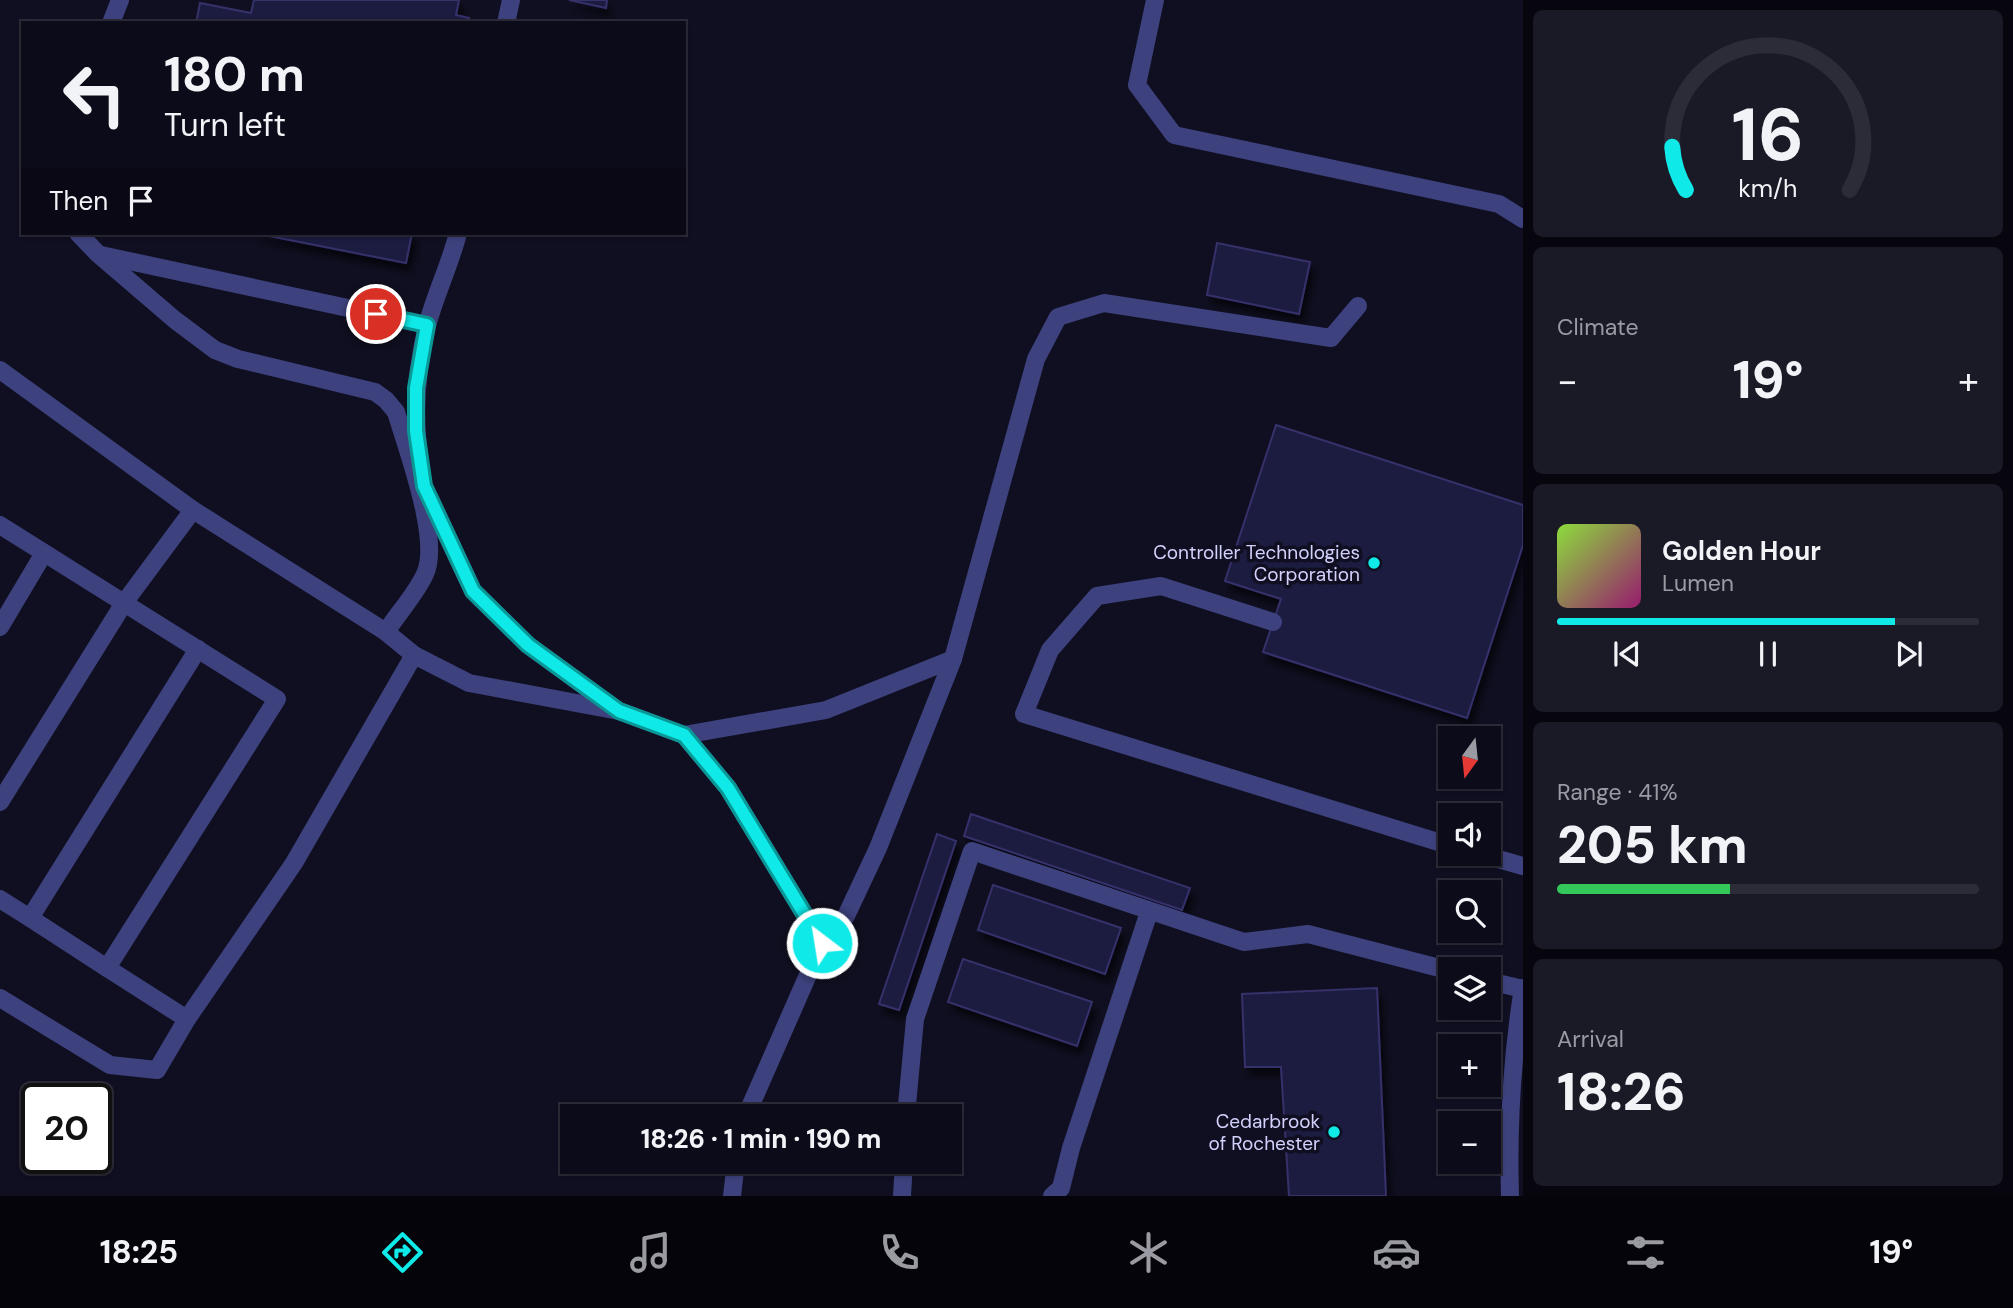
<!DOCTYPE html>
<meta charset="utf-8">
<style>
body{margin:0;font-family:"DM Sans",sans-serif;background:#1a1926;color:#f1f3f6;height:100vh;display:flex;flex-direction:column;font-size:26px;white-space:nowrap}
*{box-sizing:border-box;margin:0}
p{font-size:23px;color:#9a9ba2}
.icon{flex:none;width:38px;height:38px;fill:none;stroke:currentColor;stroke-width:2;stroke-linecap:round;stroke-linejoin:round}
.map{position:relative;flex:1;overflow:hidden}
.panel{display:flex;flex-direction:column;gap:10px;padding:10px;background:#07060e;width:490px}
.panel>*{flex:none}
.hud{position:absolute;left:21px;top:21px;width:665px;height:214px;border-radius:0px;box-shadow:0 2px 5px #0004,0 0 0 2px #2c2b38;background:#0c0b19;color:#f1f3f6;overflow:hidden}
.needle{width:46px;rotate:195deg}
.tools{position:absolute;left:1438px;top:726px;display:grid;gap:14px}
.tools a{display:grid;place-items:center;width:63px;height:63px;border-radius:0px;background:#0c0b19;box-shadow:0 2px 5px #0004,0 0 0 2px #2c2b38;font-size:35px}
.speed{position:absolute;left:21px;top:1083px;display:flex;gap:14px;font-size:35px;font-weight:700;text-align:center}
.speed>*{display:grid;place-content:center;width:91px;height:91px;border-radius:50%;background:#0c0b19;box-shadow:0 2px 5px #0004,0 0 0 2px #2c2b38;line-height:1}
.speed .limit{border:4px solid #111;border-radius:10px;background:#fff;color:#111}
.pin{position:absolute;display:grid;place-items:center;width:60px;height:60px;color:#fff;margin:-30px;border:4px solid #fff;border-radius:50%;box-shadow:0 2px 7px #0007}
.me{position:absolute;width:77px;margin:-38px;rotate:329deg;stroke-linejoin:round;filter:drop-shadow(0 0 5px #0008)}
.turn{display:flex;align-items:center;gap:24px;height:147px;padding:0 28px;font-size:32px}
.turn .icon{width:91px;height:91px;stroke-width:2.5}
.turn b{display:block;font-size:49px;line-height:60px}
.then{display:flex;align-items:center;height:66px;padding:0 28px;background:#0003;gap:14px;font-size:26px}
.big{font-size:52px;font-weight:800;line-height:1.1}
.panel .card{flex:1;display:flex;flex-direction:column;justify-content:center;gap:10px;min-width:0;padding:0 24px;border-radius:10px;background:#1a1926}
.panel .dial{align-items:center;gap:0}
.dial svg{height:182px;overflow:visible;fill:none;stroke:#2c2b38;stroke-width:7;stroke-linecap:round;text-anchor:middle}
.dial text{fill:#f1f3f6;stroke:none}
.song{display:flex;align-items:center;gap:21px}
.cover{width:84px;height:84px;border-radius:10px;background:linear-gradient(135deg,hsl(90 70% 55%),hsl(320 70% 35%))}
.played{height:7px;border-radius:4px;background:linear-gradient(90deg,#0feae8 80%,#2c2b38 80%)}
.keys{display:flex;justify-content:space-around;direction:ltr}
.heat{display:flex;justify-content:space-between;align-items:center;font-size:38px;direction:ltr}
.charge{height:10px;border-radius:5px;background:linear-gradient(90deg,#34c759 41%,#2c2b38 0)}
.trip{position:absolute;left:560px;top:1104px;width:402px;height:70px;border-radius:0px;background:#0c0b19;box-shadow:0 2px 5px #0004,0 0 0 2px #2c2b38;font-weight:800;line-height:70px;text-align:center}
.tab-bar{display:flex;height:112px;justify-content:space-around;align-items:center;background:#05040a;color:#9a9ba2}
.tab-bar .icon{width:49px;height:49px}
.tab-bar .current{color:#0feae8}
.tab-bar b{font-size:32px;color:#f1f3f6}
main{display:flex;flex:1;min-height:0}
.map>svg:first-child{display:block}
</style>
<main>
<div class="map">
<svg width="1523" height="1196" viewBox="0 0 1523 1196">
<defs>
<filter id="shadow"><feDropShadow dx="4.5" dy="8" stdDeviation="3.5" flood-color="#0009"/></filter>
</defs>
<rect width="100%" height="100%" fill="#100f21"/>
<g fill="#1f1c40" stroke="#35306b" stroke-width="2" filter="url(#shadow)">
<polygon points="254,0 459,0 456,15 469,18 468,23 196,23 200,3 251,13"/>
<polygon points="569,0 607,0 606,8"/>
<polygon points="254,233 412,233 406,263"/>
<polygon points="1217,243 1310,262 1299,314 1207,295"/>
<polygon points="1276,425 1523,505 1523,545 1467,718 1263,652 1281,599 1225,581"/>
<polygon points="971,814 1190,888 1182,910 964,836"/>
<polygon points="937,834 956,841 899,1010 879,1004"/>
<polygon points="993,885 1121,928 1105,974 978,930"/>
<polygon points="963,959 1092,1002 1077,1046 948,1002"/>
<polygon points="1377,988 1386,1196 1289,1196 1281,1067 1245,1067 1242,994"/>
</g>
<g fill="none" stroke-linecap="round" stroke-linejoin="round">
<g stroke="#3d417d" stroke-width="18">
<polyline points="1155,0 1137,85 1174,135 1499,204 1523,219"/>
<polyline points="111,23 120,0"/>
<polyline points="506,23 511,0"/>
<path d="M78,233L98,254L175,320L215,350L238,359L375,392L386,400L396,412C407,449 441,540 425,574C416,594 398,613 386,632"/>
<polyline points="101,255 427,325"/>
<polyline points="0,370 193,510 124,603 0,525"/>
<path d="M420,462C413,417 416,371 427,326C435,295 450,265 458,233"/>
<polyline points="430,499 473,591 528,645 613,707"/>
<polyline points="193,510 386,632 414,655"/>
<polyline points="1273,622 1161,586 1097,596 1050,650 1024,714 1451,846"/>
<polyline points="0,627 44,553"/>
<polyline points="684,735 826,710 953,659"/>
<polyline points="0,802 124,603 277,699 107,968 187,1019"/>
<polyline points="1481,854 1523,866"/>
<polyline points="0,899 30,918 198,649"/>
<polyline points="30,918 107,968"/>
<polyline points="822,943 846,916 878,848 953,659 1036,359 1058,317 1104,303 1331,338 1358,306"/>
<polyline points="1489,981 1523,989"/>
<polyline points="0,998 110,1065 157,1070 187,1019 294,863 414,655 469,683 619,711 684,735 728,788 822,943 746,1116"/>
<polyline points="906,1116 915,1019 972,851 1244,942 1308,934 1451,971"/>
<polyline points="732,1196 736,1162"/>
<polyline points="902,1196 904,1162"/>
<polyline points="1052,1196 1061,1188 1071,1148 1149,912"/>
<path d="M1510,1196C1508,1127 1512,1056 1523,988"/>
</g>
</g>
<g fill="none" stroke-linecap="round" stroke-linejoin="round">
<defs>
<polyline id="route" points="376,314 427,325 416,388 416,431 424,486 473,591 528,645 619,711 684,735 728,788 822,943"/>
</defs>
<use href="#route" stroke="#0a9897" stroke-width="18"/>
<use href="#route" stroke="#0feae8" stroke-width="12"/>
</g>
<g fill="#0feae8" stroke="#100f21" stroke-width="2.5">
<circle cx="1374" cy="563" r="7"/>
<circle cx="1334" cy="1132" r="7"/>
</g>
<g text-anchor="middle" stroke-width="7" stroke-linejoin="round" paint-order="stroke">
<g font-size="19" fill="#d2d1fc" stroke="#100f21" text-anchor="end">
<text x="1360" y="559">Controller Technologies<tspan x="1360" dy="22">Corporation</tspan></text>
<text x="1320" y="1128">Cedarbrook<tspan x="1320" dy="22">of Rochester</tspan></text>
</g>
</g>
</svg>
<div class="tools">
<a><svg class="needle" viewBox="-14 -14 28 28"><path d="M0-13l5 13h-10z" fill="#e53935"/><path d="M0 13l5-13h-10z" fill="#9a9ba2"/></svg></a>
<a><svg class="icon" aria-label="sound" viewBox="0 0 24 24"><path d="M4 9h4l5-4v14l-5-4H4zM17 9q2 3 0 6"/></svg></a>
<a><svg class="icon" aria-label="search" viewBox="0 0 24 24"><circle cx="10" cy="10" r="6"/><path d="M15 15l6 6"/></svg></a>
<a><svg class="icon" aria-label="layers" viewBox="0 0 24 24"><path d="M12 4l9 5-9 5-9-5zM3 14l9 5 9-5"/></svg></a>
<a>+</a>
<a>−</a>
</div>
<div class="speed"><div class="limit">20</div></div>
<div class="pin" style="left:376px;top:314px;background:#d93025"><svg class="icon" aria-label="arrive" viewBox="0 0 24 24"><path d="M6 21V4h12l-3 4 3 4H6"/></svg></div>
<svg class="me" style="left:822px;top:943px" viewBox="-20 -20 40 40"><circle r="17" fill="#0feae8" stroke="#fff" stroke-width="3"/><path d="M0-11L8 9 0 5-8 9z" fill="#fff"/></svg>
<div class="trip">18:26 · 1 min · 190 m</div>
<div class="hud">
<div class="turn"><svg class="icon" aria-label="left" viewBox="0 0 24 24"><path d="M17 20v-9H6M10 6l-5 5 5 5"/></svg><div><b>180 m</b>Turn left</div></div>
<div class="then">Then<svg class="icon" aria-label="arrive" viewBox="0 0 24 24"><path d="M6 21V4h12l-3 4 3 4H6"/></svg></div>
</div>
</div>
<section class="panel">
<div class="card dial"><svg viewBox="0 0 100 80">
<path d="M14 69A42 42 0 1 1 86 69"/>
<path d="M14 69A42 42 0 0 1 8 50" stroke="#0feae8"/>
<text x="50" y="56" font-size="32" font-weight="700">16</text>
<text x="50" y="72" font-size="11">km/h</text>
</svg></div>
<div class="card"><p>Climate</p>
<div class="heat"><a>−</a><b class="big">19°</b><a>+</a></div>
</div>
<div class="card">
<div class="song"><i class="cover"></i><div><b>Golden Hour</b><p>Lumen</p></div></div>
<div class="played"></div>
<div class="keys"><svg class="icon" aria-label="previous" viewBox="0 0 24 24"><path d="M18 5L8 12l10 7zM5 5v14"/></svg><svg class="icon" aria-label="pause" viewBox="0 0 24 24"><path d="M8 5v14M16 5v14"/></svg><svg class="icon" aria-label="next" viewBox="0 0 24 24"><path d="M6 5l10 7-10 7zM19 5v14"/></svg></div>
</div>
<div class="card"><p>Range · 41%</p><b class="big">205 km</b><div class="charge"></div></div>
<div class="card"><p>Arrival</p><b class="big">18:26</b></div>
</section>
</main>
<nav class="tab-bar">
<b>18:25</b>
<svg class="icon current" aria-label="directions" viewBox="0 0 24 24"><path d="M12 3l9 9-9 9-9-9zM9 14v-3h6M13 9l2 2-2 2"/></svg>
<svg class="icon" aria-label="music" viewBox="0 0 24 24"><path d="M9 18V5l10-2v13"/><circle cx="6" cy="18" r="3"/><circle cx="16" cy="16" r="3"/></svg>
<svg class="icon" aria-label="phone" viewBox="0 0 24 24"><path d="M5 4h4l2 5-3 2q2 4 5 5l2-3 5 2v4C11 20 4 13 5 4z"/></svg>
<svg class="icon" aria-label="climate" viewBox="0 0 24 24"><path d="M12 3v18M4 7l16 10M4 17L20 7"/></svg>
<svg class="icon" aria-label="car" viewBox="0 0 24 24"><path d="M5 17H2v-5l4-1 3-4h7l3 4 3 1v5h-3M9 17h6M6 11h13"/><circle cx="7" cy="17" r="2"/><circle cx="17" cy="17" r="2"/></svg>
<svg class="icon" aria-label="filters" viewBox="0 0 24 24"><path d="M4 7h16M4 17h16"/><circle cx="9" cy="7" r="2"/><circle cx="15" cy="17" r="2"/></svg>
<b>19°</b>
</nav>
